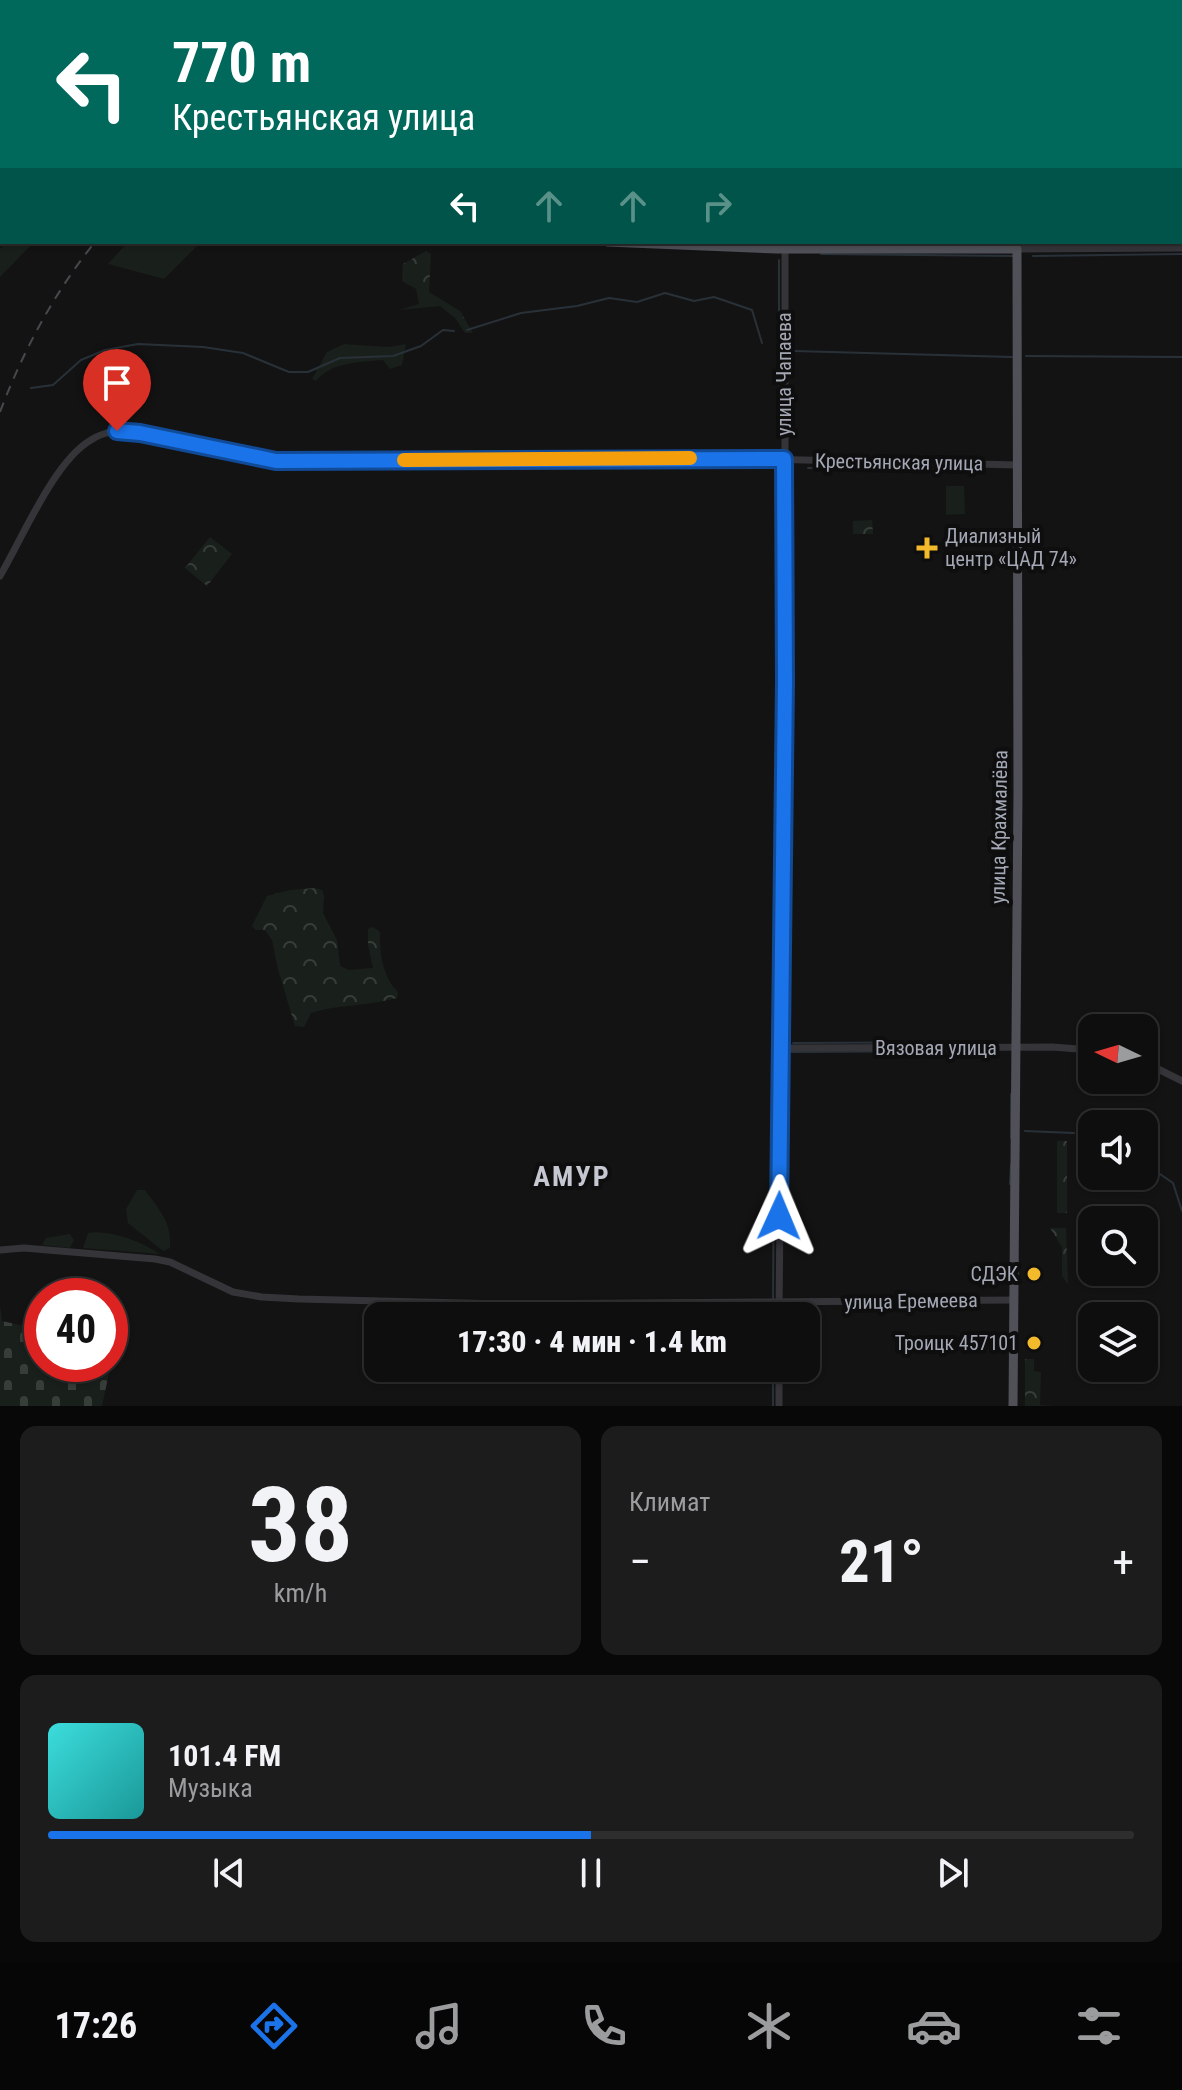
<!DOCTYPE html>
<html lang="ru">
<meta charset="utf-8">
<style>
body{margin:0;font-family:"Roboto Condensed",sans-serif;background:#1c1c1d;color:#f1f3f6;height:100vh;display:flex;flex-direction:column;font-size:30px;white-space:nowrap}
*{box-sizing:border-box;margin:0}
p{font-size:26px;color:#9b9c9e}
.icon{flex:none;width:44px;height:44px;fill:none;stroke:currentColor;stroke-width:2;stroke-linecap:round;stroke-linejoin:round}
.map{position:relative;height:1406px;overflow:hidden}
.panel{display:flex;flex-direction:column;gap:20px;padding:20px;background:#080808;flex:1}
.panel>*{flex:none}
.guide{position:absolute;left:0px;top:0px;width:1182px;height:244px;box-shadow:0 2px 6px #0004,0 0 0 2px #2e2e2f;background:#00695c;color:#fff;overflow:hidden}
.needle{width:52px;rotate:275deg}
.tools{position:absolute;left:1078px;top:1014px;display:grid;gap:16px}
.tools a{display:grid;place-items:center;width:80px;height:80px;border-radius:16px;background:#0e0e0f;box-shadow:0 2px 6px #0004,0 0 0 2px #2e2e2f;font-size:40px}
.speed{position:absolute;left:24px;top:1278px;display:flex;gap:16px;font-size:40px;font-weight:700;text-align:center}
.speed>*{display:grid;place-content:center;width:104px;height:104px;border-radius:50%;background:#0e0e0f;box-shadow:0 2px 6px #0004,0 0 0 2px #2e2e2f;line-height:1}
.speed .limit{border:12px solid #d22;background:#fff;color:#111}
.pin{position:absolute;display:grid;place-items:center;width:68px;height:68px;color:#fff;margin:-82px -34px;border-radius:50% 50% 50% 0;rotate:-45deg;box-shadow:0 0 8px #0007}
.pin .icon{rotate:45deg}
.me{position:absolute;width:88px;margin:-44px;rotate:1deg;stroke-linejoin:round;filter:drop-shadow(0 0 6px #0008)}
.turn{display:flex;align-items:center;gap:28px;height:168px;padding:0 40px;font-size:36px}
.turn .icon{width:104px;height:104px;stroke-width:2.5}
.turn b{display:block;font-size:56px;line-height:68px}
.lanes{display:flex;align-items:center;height:76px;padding:0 40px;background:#0003;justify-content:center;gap:40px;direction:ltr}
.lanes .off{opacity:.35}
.big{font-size:60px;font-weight:800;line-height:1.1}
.panel .card{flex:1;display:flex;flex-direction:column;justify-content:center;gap:12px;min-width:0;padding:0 28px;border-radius:16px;background:#1c1c1d}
.panel .dial{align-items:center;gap:0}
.dial b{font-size:104px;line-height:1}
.song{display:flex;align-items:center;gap:24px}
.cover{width:96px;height:96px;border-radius:12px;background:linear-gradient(135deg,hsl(180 70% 55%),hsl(180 70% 35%))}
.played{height:8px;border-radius:4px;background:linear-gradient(90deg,#1a73e8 50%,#2e2e2f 50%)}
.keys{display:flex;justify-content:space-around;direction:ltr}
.heat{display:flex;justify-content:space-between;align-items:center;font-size:44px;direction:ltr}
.panel .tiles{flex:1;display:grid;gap:20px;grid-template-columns:1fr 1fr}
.card:last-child{grid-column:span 2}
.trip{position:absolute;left:364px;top:1302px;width:456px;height:80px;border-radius:16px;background:#0e0e0f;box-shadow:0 2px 6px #0004,0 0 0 2px #2e2e2f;font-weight:800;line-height:80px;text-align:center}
.menu{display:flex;height:128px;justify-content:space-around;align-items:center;background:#060606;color:#9b9c9e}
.menu .icon{width:56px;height:56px}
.menu .current{color:#1a73e8}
.menu b{font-size:36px;color:#f1f3f6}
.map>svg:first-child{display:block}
</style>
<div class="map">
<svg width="1182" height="1406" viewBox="0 0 1182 1406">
<defs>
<pattern id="forest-crowns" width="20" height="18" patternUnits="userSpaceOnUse" patternTransform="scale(2)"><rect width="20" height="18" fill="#191f1a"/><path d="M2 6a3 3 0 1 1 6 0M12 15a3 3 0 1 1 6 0" fill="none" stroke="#373d39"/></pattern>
<pattern id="cemetery-stones" width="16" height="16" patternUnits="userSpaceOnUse" patternTransform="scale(2)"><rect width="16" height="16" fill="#191f1a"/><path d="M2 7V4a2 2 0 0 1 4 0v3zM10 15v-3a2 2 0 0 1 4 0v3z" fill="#373d39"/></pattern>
</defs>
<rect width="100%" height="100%" fill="#131314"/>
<g fill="#191f1a">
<polygon points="346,0 577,0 345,2"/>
<polygon points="7,242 34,242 0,277 0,249"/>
<polygon points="128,242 201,242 164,279 108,264"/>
<path d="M344,344L388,347L406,344L402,365L390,369L383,360C360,362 331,362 316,381L312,379L327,352Z"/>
<polygon points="946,486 964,486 965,514 946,515"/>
<path d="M137,1190H145C159,1210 172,1222 170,1248L163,1251L128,1223L126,1209Z"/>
<path d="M95,1232C119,1233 139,1241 160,1254L83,1248L88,1233Z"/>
<polygon points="70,1234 74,1240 70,1248 42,1245 46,1238"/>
</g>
<g fill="url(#forest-crowns)">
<polygon points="426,251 431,254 429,292 460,311 473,333 465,333 455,318 440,306 399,310 419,304 416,289 402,281 403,264"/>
<polygon points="872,520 873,534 853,534 853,521"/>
<polygon points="210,537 232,554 207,586 185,568"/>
<path d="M315,888L322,890L324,896L323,913L337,940L340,966L349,970L373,968L368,945V929L373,927L380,932C379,953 383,978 398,992L397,998C368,1006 339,1004 311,1013L304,1027L295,1026L278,969L272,940L265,930H256L252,926L267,896L290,890Z"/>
<rect x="1057" y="1141" width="10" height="72"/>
<polygon points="1050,1228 1066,1228 1068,1284 1062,1276 1062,1247"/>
<polygon points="1025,1359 1034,1359 1034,1371 1041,1372 1040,1405 1054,1406 1025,1406"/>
</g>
<polygon fill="url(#cemetery-stones)" points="0,1306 2,1321 42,1330 42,1364 110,1364 110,1344 115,1345 102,1406 0,1406"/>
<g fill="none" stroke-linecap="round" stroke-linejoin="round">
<g stroke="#293138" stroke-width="2">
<polyline points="1047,245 1182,243"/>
<polyline points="821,254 1013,256"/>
<polyline points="1033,256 1182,254"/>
<polyline points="779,260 779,423"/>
<polyline points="467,330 521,313 577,306 609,298 637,302 665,293 694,301 714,297 752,310 762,343"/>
<polyline points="794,351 1012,357"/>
<polyline points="1026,356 1182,357"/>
<polyline points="31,388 53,385 81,360 105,350 138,344 203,347 243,353 289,372 308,372 340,358 393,356 421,346 443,330 454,331"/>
<polyline points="808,468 959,470"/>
<polyline points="793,1043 977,1042"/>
<polyline points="791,1052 976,1051"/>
<polyline points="1025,1131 1074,1133"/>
<polyline points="1011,1138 1011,1094"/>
<polyline points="1085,1156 1092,1157"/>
<polyline points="1144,1163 1173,1183 1182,1211"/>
<polyline points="1010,1184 1011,1165"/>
<polyline points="773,1299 779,464"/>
<polyline points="773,1316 773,1305"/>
<polyline points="773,1406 773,1368"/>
</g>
<g stroke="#343439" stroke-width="7">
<polyline points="1017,249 1182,248"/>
<path d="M0,576C22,539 54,461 91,440C106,430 122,430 140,433L276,461L717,458L1018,465"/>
<polyline points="781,1048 1052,1047 1092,1050"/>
<polyline points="1144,1062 1182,1081"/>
<polyline points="0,1250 24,1248 155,1259 170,1262 233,1292 262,1297 299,1299 503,1304 1014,1300"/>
<polyline points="779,1316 785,681 785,249"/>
<polyline points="779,1406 779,1368"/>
</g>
<g stroke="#505158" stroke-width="9">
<polyline points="263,0 264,2"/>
<polyline points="607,242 777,249 1017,249 1018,792 1013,1406"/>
</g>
<g stroke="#47484e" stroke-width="2" stroke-dasharray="10 8" stroke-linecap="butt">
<polyline points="323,2 325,0"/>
<path d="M0,412C23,351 54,293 95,242"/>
</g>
</g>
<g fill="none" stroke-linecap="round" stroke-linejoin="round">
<defs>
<polyline id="route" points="117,431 140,433 276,461 784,459 785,681 779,1216"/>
</defs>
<use href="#route" stroke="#114b97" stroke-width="20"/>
<use href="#route" stroke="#1a73e8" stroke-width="14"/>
<polyline stroke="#f59e0b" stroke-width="14" points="404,460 690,458"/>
</g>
<g fill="#f3ba2c" stroke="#0e0e0f" stroke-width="3">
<path d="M923 536h8v8h8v8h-8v8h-8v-8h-8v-8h8z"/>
<circle cx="1034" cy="1274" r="8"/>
<circle cx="1034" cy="1343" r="8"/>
</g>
<g text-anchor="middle" stroke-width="8" stroke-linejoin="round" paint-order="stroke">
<g font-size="20" fill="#a4a8b5" stroke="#0e0e0f">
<text transform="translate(784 374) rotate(-90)" y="7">улица Чапаева</text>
<text transform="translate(899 462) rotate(1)" y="7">Крестьянская улица</text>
<text transform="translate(999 827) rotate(-89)" y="7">улица Крахмалёва</text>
<text x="936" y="1055">Вязовая улица</text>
<text transform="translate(911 1301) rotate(-1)" y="7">улица Еремеева</text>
</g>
<g font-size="20" fill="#a4a8b5" stroke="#0e0e0f" text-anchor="end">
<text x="945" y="543" text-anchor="start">Диализный<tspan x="945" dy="23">центр «ЦАД 74»</tspan></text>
<text x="1018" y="1281">СДЭК</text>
<text x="1018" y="1350">Троицк 457101</text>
</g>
<g font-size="28" font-weight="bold" letter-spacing="2" fill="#c5c8d1" stroke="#0e0e0f">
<text x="572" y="1186">АМУР</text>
</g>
</g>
</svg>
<div class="tools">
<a><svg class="needle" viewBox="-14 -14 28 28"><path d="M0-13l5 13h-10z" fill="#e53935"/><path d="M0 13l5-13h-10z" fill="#9b9c9e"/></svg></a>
<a><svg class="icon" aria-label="sound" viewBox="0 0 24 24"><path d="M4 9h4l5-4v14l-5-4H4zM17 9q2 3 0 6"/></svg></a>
<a><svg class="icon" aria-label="search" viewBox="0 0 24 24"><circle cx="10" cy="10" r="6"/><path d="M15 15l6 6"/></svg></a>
<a><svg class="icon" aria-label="layers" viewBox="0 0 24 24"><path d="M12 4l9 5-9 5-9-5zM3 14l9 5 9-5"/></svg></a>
</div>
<div class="speed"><div class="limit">40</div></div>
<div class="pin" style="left:117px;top:431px;background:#d93025"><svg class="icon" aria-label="arrive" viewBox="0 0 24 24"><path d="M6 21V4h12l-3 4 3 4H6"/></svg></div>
<svg class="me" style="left:779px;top:1216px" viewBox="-20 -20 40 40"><path d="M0-17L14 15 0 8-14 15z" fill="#1a73e8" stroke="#fff" stroke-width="4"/></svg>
<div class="trip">17:30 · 4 мин · 1.4 km</div>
<div class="guide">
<div class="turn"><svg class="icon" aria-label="left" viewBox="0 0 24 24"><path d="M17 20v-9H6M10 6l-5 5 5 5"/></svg><div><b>770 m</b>Крестьянская улица</div></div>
<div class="lanes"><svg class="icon" aria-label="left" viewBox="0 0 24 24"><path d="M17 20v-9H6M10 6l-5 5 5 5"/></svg><svg class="icon off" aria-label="ahead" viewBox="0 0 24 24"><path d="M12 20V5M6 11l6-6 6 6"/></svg><svg class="icon off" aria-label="ahead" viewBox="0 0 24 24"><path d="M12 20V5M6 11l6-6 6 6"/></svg><svg class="icon off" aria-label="right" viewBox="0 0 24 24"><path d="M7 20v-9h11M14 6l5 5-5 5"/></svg></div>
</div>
</div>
<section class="panel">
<div class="tiles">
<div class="card dial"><b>38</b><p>km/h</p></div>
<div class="card"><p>Климат</p>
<div class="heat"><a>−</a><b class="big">21°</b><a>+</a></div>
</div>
<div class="card">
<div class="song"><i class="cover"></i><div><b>101.4 FM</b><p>Музыка</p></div></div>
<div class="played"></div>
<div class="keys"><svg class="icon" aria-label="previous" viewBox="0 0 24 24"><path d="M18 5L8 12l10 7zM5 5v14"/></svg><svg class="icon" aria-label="pause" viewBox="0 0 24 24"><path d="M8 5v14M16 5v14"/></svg><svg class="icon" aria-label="next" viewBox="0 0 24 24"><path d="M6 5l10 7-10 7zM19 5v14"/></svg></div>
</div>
</div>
</section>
<nav class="menu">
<b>17:26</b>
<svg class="icon current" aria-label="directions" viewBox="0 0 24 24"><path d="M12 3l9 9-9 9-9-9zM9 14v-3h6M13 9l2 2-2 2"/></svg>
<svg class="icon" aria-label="music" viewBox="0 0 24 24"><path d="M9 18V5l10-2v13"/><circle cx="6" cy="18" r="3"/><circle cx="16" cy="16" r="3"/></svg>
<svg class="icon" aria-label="phone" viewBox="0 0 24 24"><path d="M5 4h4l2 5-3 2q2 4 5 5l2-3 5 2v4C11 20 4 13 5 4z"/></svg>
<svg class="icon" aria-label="climate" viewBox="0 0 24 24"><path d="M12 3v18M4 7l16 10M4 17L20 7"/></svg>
<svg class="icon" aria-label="car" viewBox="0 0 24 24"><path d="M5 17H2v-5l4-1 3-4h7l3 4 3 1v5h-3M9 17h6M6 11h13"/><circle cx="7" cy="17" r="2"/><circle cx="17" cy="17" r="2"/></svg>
<svg class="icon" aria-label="filters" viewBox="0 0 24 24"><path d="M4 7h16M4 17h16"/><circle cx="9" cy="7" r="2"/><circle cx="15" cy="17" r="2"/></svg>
</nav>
